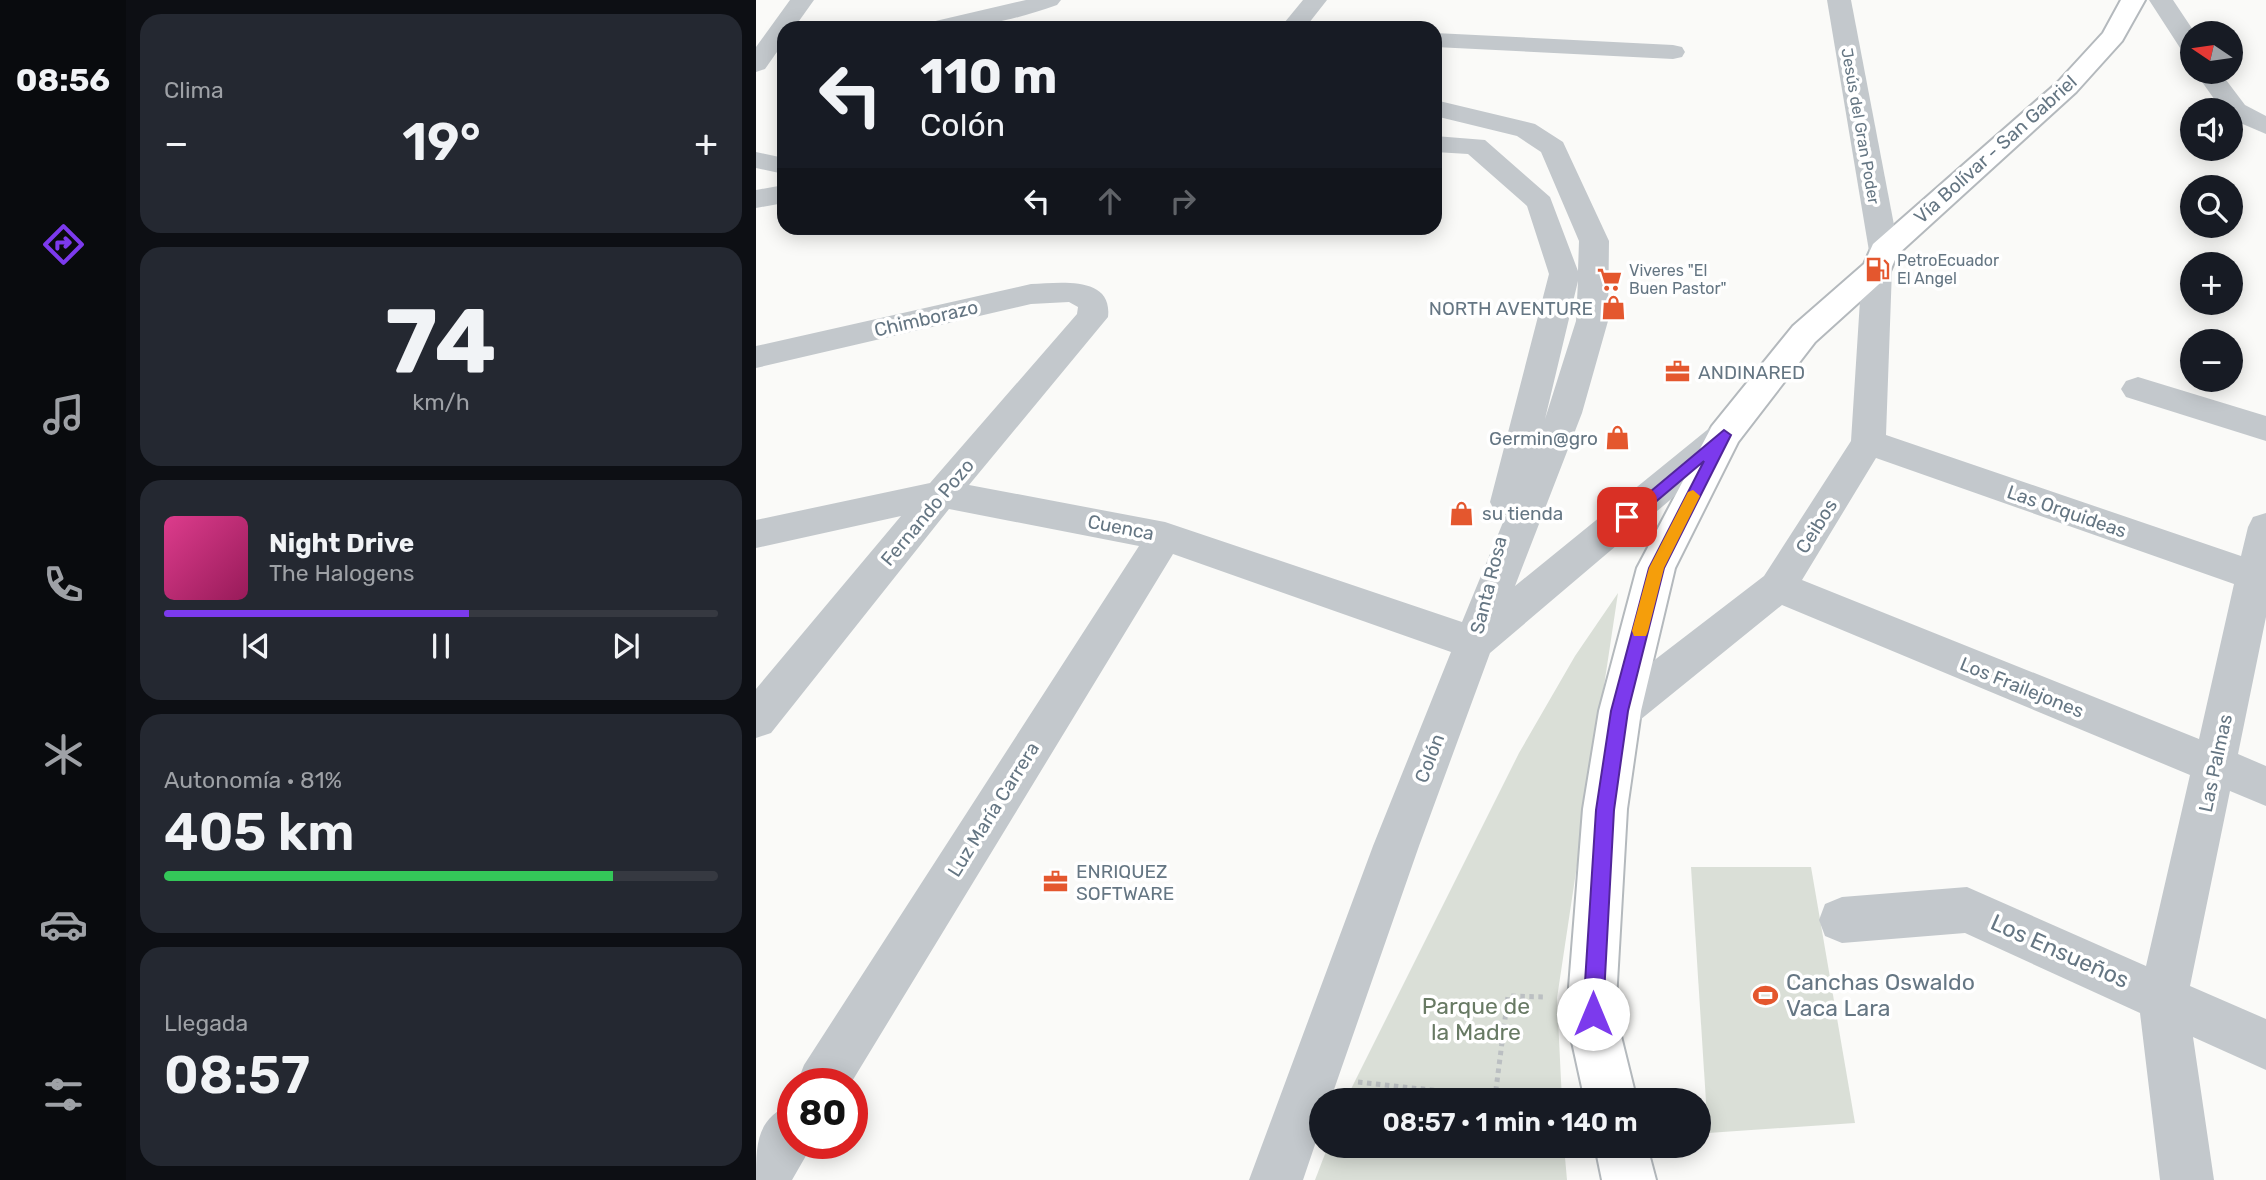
<!DOCTYPE html>
<html lang="es">
<meta charset="utf-8">
<style>
body{margin:0;font-family:Rubik,sans-serif;background:#242831;color:#f1f3f6;height:100vh;display:flex;flex-direction:column;font-size:26px;white-space:nowrap}
*{box-sizing:border-box;margin:0}
p{font-size:23px;color:#9ea1a6}
.icon{flex:none;width:38px;height:38px;fill:none;stroke:currentColor;stroke-width:2;stroke-linecap:round;stroke-linejoin:round}
.map{position:relative;flex:1;overflow:hidden}
.sheet{display:flex;flex-direction:column;gap:14px;padding:14px;background:#0d0f14;width:630px}
.sheet>*{flex:none}
.top-card{position:absolute;left:21px;top:21px;width:665px;height:214px;border-radius:21px;box-shadow:0 4px 18px #0003;background:#171b24;color:#f1f3f6;overflow:hidden}
.needle{width:46px;rotate:283deg}
.controls{position:absolute;left:1424px;top:21px;display:grid;gap:14px}
.controls a{display:grid;place-items:center;width:63px;height:63px;border-radius:50%;background:#171b24;box-shadow:0 4px 18px #0003;font-size:35px}
.speed{position:absolute;left:21px;top:1068px;display:flex;gap:14px;font-size:35px;font-weight:700;text-align:center}
.speed>*{display:grid;place-content:center;width:91px;height:91px;border-radius:50%;background:#171b24;box-shadow:0 4px 18px #0003;line-height:1}
.speed .limit{border:10px solid #d22;background:#fff;color:#111}
.pin{position:absolute;display:grid;place-items:center;width:60px;height:60px;color:#fff;margin:-30px;border-radius:14px;box-shadow:0 4px 10px #0006}
.me{position:absolute;width:77px;margin:-38px;rotate:0deg;stroke-linejoin:round;filter:drop-shadow(0 0 5px #0008)}
.turn{display:flex;align-items:center;gap:24px;height:147px;padding:0 28px;font-size:32px}
.turn .icon{width:91px;height:91px;stroke-width:2.5}
.turn b{display:block;font-size:49px;line-height:60px}
.lanes{display:flex;align-items:center;height:66px;padding:0 28px;background:#0003;justify-content:center;gap:35px;direction:ltr}
.lanes .off{opacity:.35}
.big{font-size:52px;font-weight:600;line-height:1.1}
.sheet .tile{flex:1;display:flex;flex-direction:column;justify-content:center;gap:10px;min-width:0;padding:0 24px;border-radius:21px;background:#242831}
.sheet .dial{align-items:center;gap:0}
.dial b{font-size:91px;line-height:1}
.song{display:flex;align-items:center;gap:21px}
.cover{width:84px;height:84px;border-radius:10px;background:linear-gradient(135deg,hsl(330 70% 55%),hsl(330 70% 35%))}
.played{height:7px;border-radius:4px;background:linear-gradient(90deg,#7c3aed 55%,#363941 55%)}
.keys{display:flex;justify-content:space-around;direction:ltr}
.heat{display:flex;justify-content:space-between;align-items:center;font-size:38px;direction:ltr}
.charge{height:10px;border-radius:5px;background:linear-gradient(90deg,#34c759 81%,#363941 0)}
.trip{position:absolute;left:553px;top:1088px;width:402px;height:70px;border-radius:35px;background:#171b24;box-shadow:0 4px 18px #0003;font-weight:600;line-height:70px;text-align:center}
main{display:flex;flex:1;min-height:0}
.menu{display:flex;flex-direction:column;width:126px;justify-content:space-around;align-items:center;background:#090b0e;color:#9ea1a6}
.menu .icon{width:49px;height:49px}
.menu .on{color:#7c3aed}
.menu b{font-size:32px;color:#f1f3f6}
.map>svg:first-child{display:block}
</style>
<main>
<nav class="menu">
<b>08:56</b>
<svg class="icon on" aria-label="directions" viewBox="0 0 24 24"><path d="M12 3l9 9-9 9-9-9zM9 14v-3h6M13 9l2 2-2 2"/></svg>
<svg class="icon" aria-label="music" viewBox="0 0 24 24"><path d="M9 18V5l10-2v13"/><circle cx="6" cy="18" r="3"/><circle cx="16" cy="16" r="3"/></svg>
<svg class="icon" aria-label="phone" viewBox="0 0 24 24"><path d="M5 4h4l2 5-3 2q2 4 5 5l2-3 5 2v4C11 20 4 13 5 4z"/></svg>
<svg class="icon" aria-label="climate" viewBox="0 0 24 24"><path d="M12 3v18M4 7l16 10M4 17L20 7"/></svg>
<svg class="icon" aria-label="car" viewBox="0 0 24 24"><path d="M5 17H2v-5l4-1 3-4h7l3 4 3 1v5h-3M9 17h6M6 11h13"/><circle cx="7" cy="17" r="2"/><circle cx="17" cy="17" r="2"/></svg>
<svg class="icon" aria-label="filters" viewBox="0 0 24 24"><path d="M4 7h16M4 17h16"/><circle cx="9" cy="7" r="2"/><circle cx="15" cy="17" r="2"/></svg>
</nav>
<section class="sheet">
<div class="tile"><p>Clima</p>
<div class="heat"><a>−</a><b class="big">19°</b><a>+</a></div>
</div>
<div class="tile dial"><b>74</b><p>km/h</p></div>
<div class="tile">
<div class="song"><i class="cover"></i><div><b>Night Drive</b><p>The Halogens</p></div></div>
<div class="played"></div>
<div class="keys"><svg class="icon" aria-label="previous" viewBox="0 0 24 24"><path d="M18 5L8 12l10 7zM5 5v14"/></svg><svg class="icon" aria-label="pause" viewBox="0 0 24 24"><path d="M8 5v14M16 5v14"/></svg><svg class="icon" aria-label="next" viewBox="0 0 24 24"><path d="M6 5l10 7-10 7zM19 5v14"/></svg></div>
</div>
<div class="tile"><p>Autonomía · 81%</p><b class="big">405 km</b><div class="charge"></div></div>
<div class="tile"><p>Llegada</p><b class="big">08:57</b></div>
</section>
<div class="map">
<svg width="1510" height="1180" viewBox="0 0 1510 1180">
<rect width="100%" height="100%" fill="#fafaf8"/>
<g fill="#dadfd7">
<polygon points="862,593 801,998 806,1101 589,1101 763,753 819,656"/>
<polygon points="935,867 1055,867 1099,1123 952,1133"/>
<polygon points="572,1146 808,1146 811,1180 559,1180"/>
</g>
<g fill="none" stroke-linecap="round" stroke-linejoin="round">
<defs>
<g id="highway">
<polygon points="1365,0 1389,0 1366,41 1320,92 1141,255 1132,276 1059,342 982,442 919,568 885,711 871,809 860,1000 863,1028 881,1101 829,1101 813,1028 812,1000 827,809 843,711 881,568 956,426 1037,326 1108,264 1117,244 1302,82 1347,33"/>
<polygon points="839,1146 891,1146 900,1180 846,1180"/>
</g>
</defs>
<use href="#highway" stroke="#b4b9bd" stroke-width="4"/>
<polyline stroke="#bbbfc2" stroke-width="5" stroke-dasharray="4.5 4.5" stroke-linecap="butt" points="602,1082 739,1097 752,996 791,997"/>
<g fill="#c3c8cc" fill-rule="evenodd">
<polygon points="34,0 58,0 38,28 28,28 28,42 9,69 0,72 0,47"/>
<path d="M270,0H305L301,5C252,22 221,28 168,28L171,23Z"/>
<polygon points="547,0 571,0 549,28 524,28"/>
<polygon points="1071,0 1095,0 1143,251 1139,258 1128,260 1117,258 1113,251"/>
<polygon points="1393,0 1417,0 1439,33 1437,33 1437,56 1428,54"/>
<polygon points="679,33 917,45 926,47 929,52 926,57 917,59 679,47"/>
<polygon points="1439,72 1464,72 1489,105 1510,116 1510,134 1475,119 1475,110 1466,110"/>
<path d="M679,100L779,124L807,142L853,241L852,321L826,413L759,586L956,426L968,422L980,426L985,435L980,444L734,653L663,846L574,1101H565V1127L547,1180H493L617,846L695,652L417,554L95,1083H41L48,1065L383,546L193,509L15,733L0,738V689L145,516L0,548V520L174,483L321,314L322,307L313,302L275,304L0,368V346L275,284C303,283 357,275 352,317L213,485L409,522L706,622L750,515L739,512L734,502L793,274L771,206L712,154L679,152V136L729,140L794,197L822,271L823,241L785,152L761,136L679,116ZM822,281L820,321L789,419Z"/>
<polygon points="0,152 28,158 28,174 0,168"/>
<polygon points="28,185 28,203 0,208 0,190"/>
<path d="M1121,259L1132,262L1136,269L1130,435L1485,556L1492,527L1497,517L1510,513V617L1482,754L1510,766V806L1474,791L1434,986L1510,1019V1070L1437,1037L1458,1180H1404L1384,1013L1209,933L1086,943L1069,936L1063,920L1069,904L1086,897L1211,887L1390,966L1434,775L1026,605L879,724L864,729L849,724L843,711L849,698L1008,576L1095,441L1106,269L1110,262ZM1120,458L1478,584L1443,739L1046,580Z"/>
<polygon points="1382,377 1510,416 1510,441 1370,397 1365,389 1370,381"/>
<path d="M37,1103V1143H57L55,1147L36,1180H0C0,1144 0,1118 37,1103Z"/>
</g>
<use href="#highway" fill="#fff" fill-rule="evenodd"/>
</g>
<polygon fill="#7c3aed" stroke="#51269a" stroke-width="2" points="968,430 975,435 908,568 872,711 858,810 847,1014 844,1021 837,1024 830,1021 827,1014 840,810 855,711 893,568 948,461 877,521 866,521 864,517"/>
<polygon fill="#f59e0b" points="937,490 944,496 908,568 892,631 890,636 878,636 876,631 893,568 932,492"/>
<defs>
<symbol id="fuel-bare" viewBox="-9 -9 18 18"><path d="M-5.5-6h7V0h2V4h1.3V-2.5L3-4.5l.8-.8L6-3V5H2.5V1h-1V6h-7ZM-4.2-4.7v3.2H.2V-4.7Z" fill="#e4572e" stroke="#fff" stroke-width="2.5" paint-order="stroke"/></symbol>
<symbol id="supermarket-bare" viewBox="-9 -9 18 18"><path d="M-6-5.5h2.5l.6 2H6L4.5 2H-2.5L-4.4-4H-6ZM-1.5 3.2a1.3 1.3 0 1 0 .1 0ZM3 3.2a1.3 1.3 0 1 0 .1 0Z" fill="#e4572e" stroke="#fff" stroke-width="2.5" paint-order="stroke"/></symbol>
<symbol id="shop-bare" viewBox="-9 -9 18 18"><path d="M-5-2.5h2.3a2.7 3.5 0 0 1 5.4 0H5L5.5 6h-11ZM-1.5-2.5h3a1.5 2.3 0 0 0-3 0Z" fill="#e4572e" stroke="#fff" stroke-width="2.5" paint-order="stroke"/></symbol>
<symbol id="office-bare" viewBox="-9 -9 18 18"><path d="M-6-3h4V-5.5h4V-3h4V5H-6ZM-1-4.5V-3h2v-1.5ZM-6 0V1H6V0Z" fill="#e4572e" stroke="#fff" stroke-width="2.5" paint-order="stroke"/></symbol>
<symbol id="stadium-bare" viewBox="-9 -9 18 18"><path d="M0-5a6.5 5 0 1 0 0 10a6.5 5 0 1 0 0-10ZM-3.5-1.8h7v3.6h-7Z" fill="#e4572e" stroke="#fff" stroke-width="2.5" paint-order="stroke"/></symbol>
</defs>
<g fill-rule="evenodd">
<use href="#fuel-bare" x="1104" y="252" width="35" height="35"/>
<use href="#supermarket-bare" x="836" y="262" width="35" height="35"/>
<use href="#shop-bare" x="840" y="290" width="35" height="35"/>
<use href="#office-bare" x="904" y="354" width="35" height="35"/>
<use href="#shop-bare" x="844" y="420" width="35" height="35"/>
<use href="#shop-bare" x="688" y="496" width="35" height="35"/>
<use href="#office-bare" x="282" y="864" width="35" height="35"/>
<use href="#stadium-bare" x="992" y="978" width="35" height="35"/>
</g>
<g text-anchor="middle" stroke-width="7" stroke-linejoin="round" paint-order="stroke">
<g font-size="16" fill="#657683" stroke="#fff">
<text transform="translate(1105 126) rotate(80)" y="6">Jesús del Gran Poder</text>
</g>
<g font-size="16" fill="#657683" stroke="#fff" text-anchor="start">
<text x="1141" y="266">PetroEcuador<tspan x="1141" dy="18">El Angel</tspan></text>
<text x="873" y="276">Viveres "El<tspan x="873" dy="18">Buen Pastor"</tspan></text>
</g>
<g font-size="19" fill="#657683" stroke="#fff">
<text transform="translate(1239 149) rotate(-42)" y="7">Vía Bolívar - San Gabriel</text>
<text transform="translate(170 318) rotate(-13)" y="7">Chimborazo</text>
<text transform="translate(1311 511) rotate(19)" y="7">Las Orquideas</text>
<text transform="translate(171 512) rotate(-50)" y="7">Fernando Pozo</text>
<text transform="translate(1060 526) rotate(-58)" y="7">Ceibos</text>
<text transform="translate(365 527) rotate(11)" y="7">Cuenca</text>
<text transform="translate(732 585) rotate(-76)" y="7">Santa Rosa</text>
<text transform="translate(1266 687) rotate(22)" y="7">Los Frailejones</text>
<text transform="translate(673 758) rotate(-69)" y="7">Colón</text>
<text transform="translate(1459 763) rotate(-78)" y="7">Las Palmas</text>
<text transform="translate(237 809) rotate(-58)" y="7">Luz María Carrera</text>
</g>
<g font-size="19" fill="#657683" stroke="#fff" text-anchor="start">
<text x="837" y="315" text-anchor="end">NORTH AVENTURE</text>
<text x="942" y="379">ANDINARED</text>
<text x="842" y="445" text-anchor="end">Germin@gro</text>
<text x="726" y="520">su tienda</text>
<text x="320" y="878">ENRIQUEZ<tspan x="320" dy="22">SOFTWARE</tspan></text>
</g>
<g font-size="23" fill="#657683" stroke="#fff">
<text transform="translate(1304 951) rotate(24)" y="8">Los Ensueños</text>
</g>
<g font-size="23" fill="#657683" stroke="#fff" text-anchor="start">
<text x="1030" y="990">Canchas Oswaldo<tspan x="1030" dy="26">Vaca Lara</tspan></text>
</g>
<g font-size="23" fill="#687a64" stroke="#fff">
<text x="720" y="1014">Parque de<tspan x="720" dy="26">la Madre</tspan></text>
</g>
</g>
</svg>
<div class="controls">
<a><svg class="needle" viewBox="-14 -14 28 28"><path d="M0-13l5 13h-10z" fill="#e53935"/><path d="M0 13l5-13h-10z" fill="#9ea1a6"/></svg></a>
<a><svg class="icon" aria-label="sound" viewBox="0 0 24 24"><path d="M4 9h4l5-4v14l-5-4H4zM17 9q2 3 0 6"/></svg></a>
<a><svg class="icon" aria-label="search" viewBox="0 0 24 24"><circle cx="10" cy="10" r="6"/><path d="M15 15l6 6"/></svg></a>
<a>+</a>
<a>−</a>
</div>
<div class="speed"><div class="limit">80</div></div>
<div class="pin" style="left:871px;top:517px;background:#d93025"><svg class="icon" aria-label="arrive" viewBox="0 0 24 24"><path d="M6 21V4h12l-3 4 3 4H6"/></svg></div>
<svg class="me" style="left:837px;top:1014px" viewBox="-20 -20 40 40"><circle r="19" fill="#fff"/><path d="M0-13L10 11 0 6-10 11z" fill="#7c3aed"/></svg>
<div class="trip">08:57 · 1 min · 140 m</div>
<div class="top-card">
<div class="turn"><svg class="icon" aria-label="left" viewBox="0 0 24 24"><path d="M17 20v-9H6M10 6l-5 5 5 5"/></svg><div><b>110 m</b>Colón</div></div>
<div class="lanes"><svg class="icon" aria-label="left" viewBox="0 0 24 24"><path d="M17 20v-9H6M10 6l-5 5 5 5"/></svg><svg class="icon off" aria-label="ahead" viewBox="0 0 24 24"><path d="M12 20V5M6 11l6-6 6 6"/></svg><svg class="icon off" aria-label="right" viewBox="0 0 24 24"><path d="M7 20v-9h11M14 6l5 5-5 5"/></svg></div>
</div>
</div>
</main>
